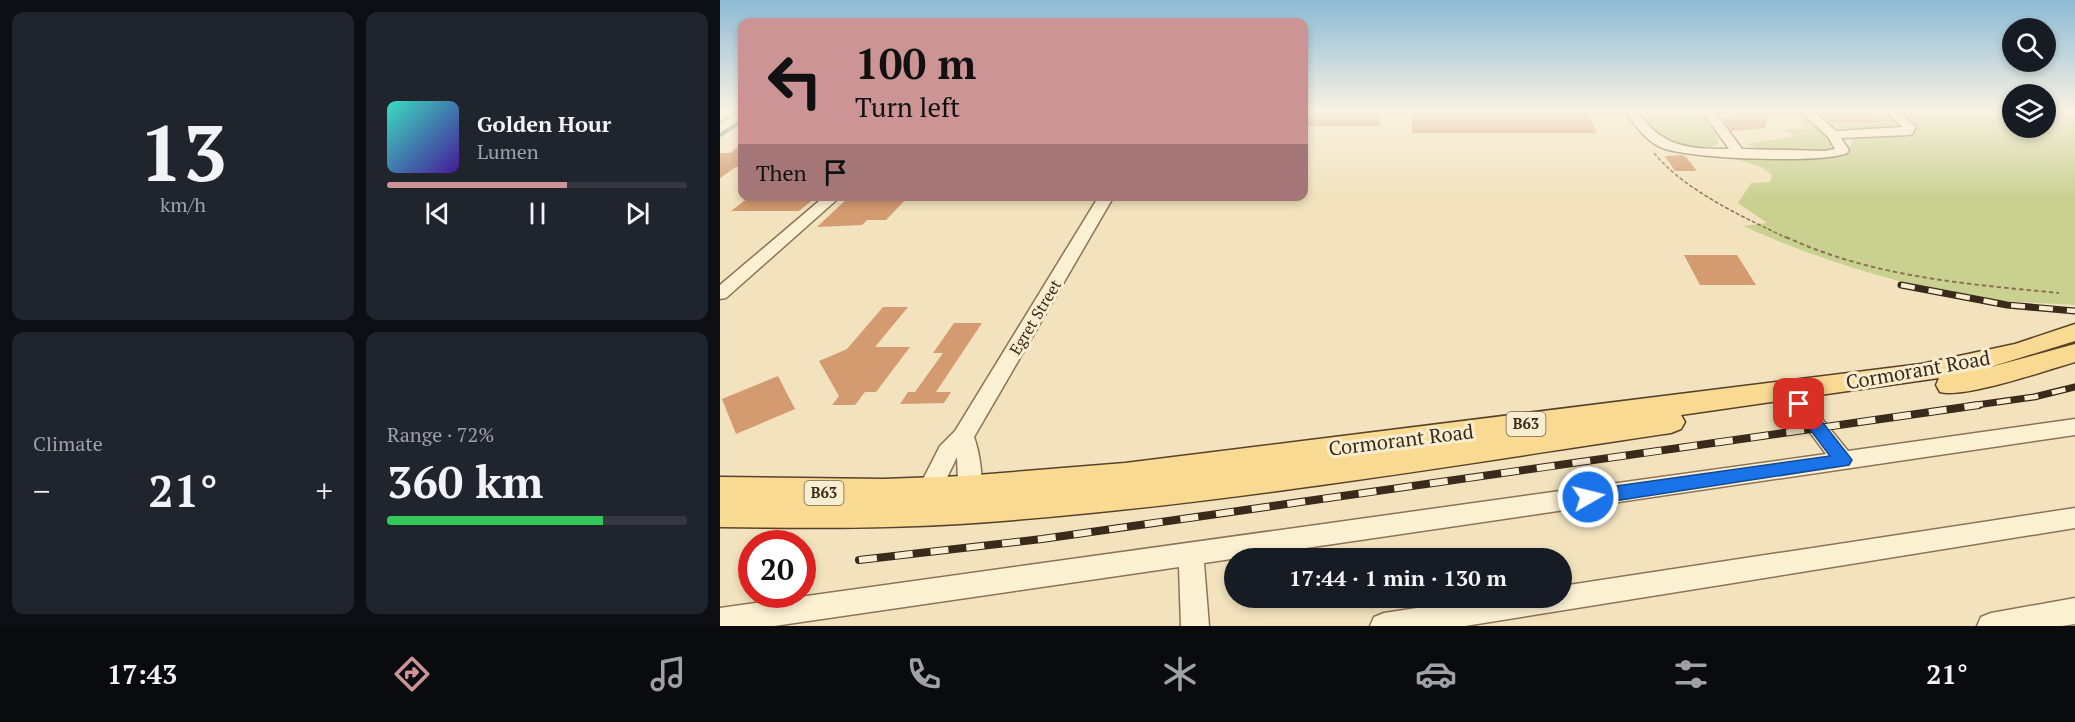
<!DOCTYPE html>
<meta charset="utf-8">
<style>
body{margin:0;font-family:"PT Serif",serif;background:#20242c;color:#f1f3f6;height:100vh;display:flex;flex-direction:column;font-size:22px;white-space:nowrap}
*{box-sizing:border-box;margin:0}
p{font-size:20px;color:#9ea1a6}
.icon{flex:none;width:33px;height:33px;fill:none;stroke:currentColor;stroke-width:2;stroke-linecap:round;stroke-linejoin:round}
.map{position:relative;flex:1;overflow:hidden}
.sheet{display:flex;flex-direction:column;gap:12px;padding:12px;background:#0d0f14;width:720px}
.sheet>*{flex:none}
.guide{position:absolute;left:18px;top:18px;width:570px;height:183px;border-radius:12px;box-shadow:0 3px 9px #0003;background:#cd9495;color:#111;overflow:hidden}
.controls{position:absolute;left:1282px;top:18px;display:grid;gap:12px}
.controls a{display:grid;place-items:center;width:54px;height:54px;border-radius:50%;background:#171b24;box-shadow:0 3px 9px #0003;font-size:30px}
.speed{position:absolute;left:18px;top:530px;display:flex;gap:12px;font-size:30px;font-weight:700;text-align:center}
.speed>*{display:grid;place-content:center;width:78px;height:78px;border-radius:50%;background:#171b24;box-shadow:0 3px 9px #0003;line-height:1}
.speed .limit{border:9px solid #d22;background:#fff;color:#111}
.pin{position:absolute;display:grid;place-items:center;width:51px;height:51px;color:#fff;margin:-26px;border-radius:12px;box-shadow:0 3px 9px #0006}
.me{position:absolute;width:66px;margin:-33px;rotate:82deg;stroke-linejoin:round;filter:drop-shadow(0 0 4px #0008)}
.turn{display:flex;align-items:center;gap:21px;height:126px;padding:0 18px;font-size:27px}
.turn .icon{width:78px;height:78px;stroke-width:2.5}
.turn b{display:block;font-size:42px;line-height:51px}
.then{display:flex;align-items:center;height:57px;padding:0 18px;background:#0003;gap:12px;font-size:22px}
.big{font-size:45px;font-weight:600;line-height:1.1}
.sheet .card{flex:1;display:flex;flex-direction:column;justify-content:center;gap:9px;min-width:0;padding:0 21px;border-radius:12px;background:#20242c}
.sheet .dial{align-items:center;gap:0}
.dial b{font-size:78px;line-height:1}
.song{display:flex;align-items:center;gap:18px}
.cover{width:72px;height:72px;border-radius:9px;background:linear-gradient(135deg,hsl(170 70% 55%),hsl(260 70% 35%))}
.played{height:6px;border-radius:3px;background:linear-gradient(90deg,#cd9495 60%,#363941 60%)}
.keys{display:flex;justify-content:space-around;direction:ltr}
.heat{display:flex;justify-content:space-between;align-items:center;font-size:33px;direction:ltr}
.charge{height:9px;border-radius:4px;background:linear-gradient(90deg,#34c759 72%,#363941 0)}
.sheet .tiles{flex:1;display:grid;gap:12px;grid-template-columns:repeat(2,1fr)}
.trip{position:absolute;left:504px;top:548px;width:348px;height:60px;border-radius:30px;background:#171b24;box-shadow:0 3px 9px #0003;font-weight:600;line-height:60px;text-align:center}
.tab-bar{display:flex;height:96px;justify-content:space-around;align-items:center;background:#090b0e;color:#9ea1a6}
.tab-bar .icon{width:42px;height:42px}
.tab-bar .active{color:#cd9495}
.tab-bar b{font-size:27px;color:#f1f3f6}
main{display:flex;flex:1;min-height:0}
.map>svg:first-child{display:block}
</style>
<main>
<section class="sheet">
<div class="tiles">
<div class="card dial"><b>13</b><p>km/h</p></div>
<div class="card">
<div class="song"><i class="cover"></i><div><b>Golden Hour</b><p>Lumen</p></div></div>
<div class="played"></div>
<div class="keys"><svg class="icon" aria-label="previous" viewBox="0 0 24 24"><path d="M18 5L8 12l10 7zM5 5v14"/></svg><svg class="icon" aria-label="pause" viewBox="0 0 24 24"><path d="M8 5v14M16 5v14"/></svg><svg class="icon" aria-label="next" viewBox="0 0 24 24"><path d="M6 5l10 7-10 7zM19 5v14"/></svg></div>
</div>
<div class="card"><p>Climate</p>
<div class="heat"><a>−</a><b class="big">21°</b><a>+</a></div>
</div>
<div class="card"><p>Range · 72%</p><b class="big">360 km</b><div class="charge"></div></div>
</div>
</section>
<div class="map">
<svg width="1355" height="626" viewBox="0 0 1355 626">
<rect width="100%" height="100%" fill="#f2e3be"/>
<g fill="#c9d191">
<path d="M963,111H976C983,120 1000,131 998,144C984,154 961,148 946,141C937,136 929,124 922,117C938,121 950,120 963,111Z"/>
<path d="M1148,111H1165L1182,127C1162,135 1125,131 1105,124H1162Z"/>
<path d="M1178,111H1293V128H1326V111H1355V305C1325,303 1294,303 1264,298C1181,286 1099,260 1023,226L1047,223L1018,203L1031,183L1050,182L1052,175L1041,167L1010,157L1124,156L1130,152L1127,146H1131L1133,139L1138,137L1187,135L1197,132L1196,127L1177,112Z"/>
<polygon points="1073,113 1086,116 1112,142 1114,148 1107,151 1043,151 1027,144 1076,136 1064,131 1065,129 1088,129"/>
</g>
<g fill="none" stroke-linecap="round" stroke-linejoin="round">
<g stroke="#689288" stroke-width="4">
<polyline points="884,111 894,114"/>
<polyline points="0,135 22,121"/>
</g>
</g>
<g fill="#d49b70">
<rect x="584" y="111" width="76" height="15"/>
<polygon points="1017,111 1049,111 1045,128 1011,131 1003,119 1016,119"/>
<polygon points="1097,111 1146,111 1161,123 1111,123"/>
<polygon points="692,112 867,112 877,133 692,133"/>
<polygon points="22,144 22,167 16,167 0,178 0,153 10,153"/>
<polygon points="961,155 966,157 977,171 955,171 945,156"/>
<polygon points="130,196 189,196 166,220 147,220 142,225 97,227"/>
<polygon points="28,198 95,198 79,211 11,211"/>
<polygon points="964,255 1017,255 1036,285 980,285"/>
<polygon points="163,307 188,307 155,347 190,347 156,392 145,392 135,405 112,405 119,396 99,361 127,349"/>
<polygon points="234,323 262,323 216,392 231,392 224,403 180,404 188,392 195,392 223,353 213,353"/>
<polygon points="58,376 75,409 16,434 2,399"/>
</g>
<g fill="none" stroke-linecap="round" stroke-linejoin="round">
<defs>
<g id="minor">
<polygon points="4,111 18,111 0,122 0,113"/>
<path d="M905,111H917C942,147 967,149 1009,149L982,111H994L1022,149L1105,151L1115,149L1108,137L1080,111H1093L1116,131L1183,127L1165,111H1178L1196,127L1192,134L1188,135L1121,138L1129,150L1127,153C1104,164 964,159 940,147C924,139 915,125 905,111Z"/>
<polygon points="105,196 121,196 6,298 0,299 0,285"/>
<path d="M379,196H394L254,437C259,450 265,483 259,495L251,497L243,495L238,482L237,457L217,498L209,500L201,498L197,491L220,446L235,431Z"/>
<polygon points="1079,397 1086,399 1128,451 1355,419 1355,435 484,563 489,626 461,626 459,567 54,626 0,626 0,608 1106,454 1069,404 1072,399"/>
<polygon points="1355,508 1355,528 745,626 650,626 654,617 664,613 769,597 842,597 842,586"/>
<polygon points="1355,598 1355,624 1342,626 1257,626 1261,617 1271,613"/>
</g>
<path id="major" d="M1355,324V341L1267,368L1355,344V362C1327,370 1244,399 1220,392L1216,385L1219,378L961,415L965,422L961,429L951,433C715,468 479,508 240,524C160,529 80,528 0,527V477L163,479L244,476L405,463L1201,364L1295,344Z"/>
</defs>
<use href="#minor" stroke="#8c7355" stroke-width="3"/>
<use href="#major" stroke="#59402a" stroke-width="3"/>
<path stroke="#8c7355" stroke-width="1.5" stroke-dasharray="4 2" stroke-linecap="butt" d="M934,153C965,191 1025,218 1069,239"/>
<path stroke="#8c7355" stroke-width="2" stroke-dasharray="4.5 3" stroke-linecap="butt" d="M1066,237C1152,277 1246,284 1339,293"/>
<use href="#minor" fill="#fcf0d2" fill-rule="evenodd"/>
<use href="#major" fill="#f9da92" fill-rule="evenodd"/>
<defs>
<g id="rail-far1">
<polyline points="1181,285 1287,305 1355,311"/>
<polyline points="1249,406 1314,397 1355,387"/>
</g>
<polyline id="rail" points="139,560 322,539 1259,405"/>
</defs>
<use href="#rail-far1" stroke="#3a2a1b" stroke-width="7"/>
<use href="#rail" stroke="#3a2a1b" stroke-width="8"/>
<use href="#rail-far1" stroke="#f9edcf" stroke-width="4.5" stroke-dasharray="14" stroke-linecap="butt"/>
<use href="#rail" stroke="#f9edcf" stroke-width="6" stroke-dasharray="18" stroke-linecap="butt"/>
</g>
<linearGradient id="sky" x2="0" y2="1"><stop stop-color="#8cbad6"/><stop offset="0.56" stop-color="#f9f2e2"/><stop offset="1" stop-color="#f9f2e2" stop-opacity="0"/></linearGradient>
<rect width="1355" height="198" fill="url(#sky)"/>
<polygon fill="#1a73e8" stroke="#114b97" stroke-width="1.5" points="1079,399 1085,400 1129,456 1132,460 1129,465 868,505 862,503 859,497 862,492 868,490 1110,456 1071,404 1074,400"/>
<g text-anchor="middle" stroke-width="6" stroke-linejoin="round" paint-order="stroke">
<g fill="#f9edcf" stroke="#736451" stroke-width="1.5">
<rect x="786.5" y="412" width="39" height="24" rx="4.5"/>
<rect x="84.5" y="481" width="39" height="24" rx="4.5"/>
</g>
<g font-size="15" font-weight="bold" fill="#3a2a1b">
<text x="806" y="429">B63</text>
<text x="104" y="498">B63</text>
</g>
<g font-size="16" fill="#3a2a1b" stroke="#f9edcf">
<text transform="translate(315 317) rotate(-59)" y="6">Egret Street</text>
</g>
<g font-size="20" fill="#3a2a1b" stroke="#f9edcf">
<text transform="translate(1198 370) rotate(-10)" y="7">Cormorant Road</text>
<text transform="translate(681 440) rotate(-7)" y="7">Cormorant Road</text>
</g>
</g>
</svg>
<div class="controls">
<a><svg class="icon" aria-label="search" viewBox="0 0 24 24"><circle cx="10" cy="10" r="6"/><path d="M15 15l6 6"/></svg></a>
<a><svg class="icon" aria-label="layers" viewBox="0 0 24 24"><path d="M12 4l9 5-9 5-9-5zM3 14l9 5 9-5"/></svg></a>
</div>
<div class="speed"><div class="limit">20</div></div>
<div class="pin" style="left:1079px;top:404px;background:#d93025"><svg class="icon" aria-label="arrive" viewBox="0 0 24 24"><path d="M6 21V4h12l-3 4 3 4H6"/></svg></div>
<svg class="me" style="left:868px;top:497px" viewBox="-20 -20 40 40"><circle r="17" fill="#1a73e8" stroke="#fff" stroke-width="3"/><path d="M0-11L8 9 0 5-8 9z" fill="#fff"/></svg>
<div class="trip">17:44 · 1 min · 130 m</div>
<div class="guide">
<div class="turn"><svg class="icon" aria-label="left" viewBox="0 0 24 24"><path d="M17 20v-9H6M10 6l-5 5 5 5"/></svg><div><b>100 m</b>Turn left</div></div>
<div class="then">Then<svg class="icon" aria-label="arrive" viewBox="0 0 24 24"><path d="M6 21V4h12l-3 4 3 4H6"/></svg></div>
</div>
</div>
</main>
<nav class="tab-bar">
<b>17:43</b>
<svg class="icon active" aria-label="directions" viewBox="0 0 24 24"><path d="M12 3l9 9-9 9-9-9zM9 14v-3h6M13 9l2 2-2 2"/></svg>
<svg class="icon" aria-label="music" viewBox="0 0 24 24"><path d="M9 18V5l10-2v13"/><circle cx="6" cy="18" r="3"/><circle cx="16" cy="16" r="3"/></svg>
<svg class="icon" aria-label="phone" viewBox="0 0 24 24"><path d="M5 4h4l2 5-3 2q2 4 5 5l2-3 5 2v4C11 20 4 13 5 4z"/></svg>
<svg class="icon" aria-label="climate" viewBox="0 0 24 24"><path d="M12 3v18M4 7l16 10M4 17L20 7"/></svg>
<svg class="icon" aria-label="car" viewBox="0 0 24 24"><path d="M5 17H2v-5l4-1 3-4h7l3 4 3 1v5h-3M9 17h6M6 11h13"/><circle cx="7" cy="17" r="2"/><circle cx="17" cy="17" r="2"/></svg>
<svg class="icon" aria-label="filters" viewBox="0 0 24 24"><path d="M4 7h16M4 17h16"/><circle cx="9" cy="7" r="2"/><circle cx="15" cy="17" r="2"/></svg>
<b>21°</b>
</nav>
